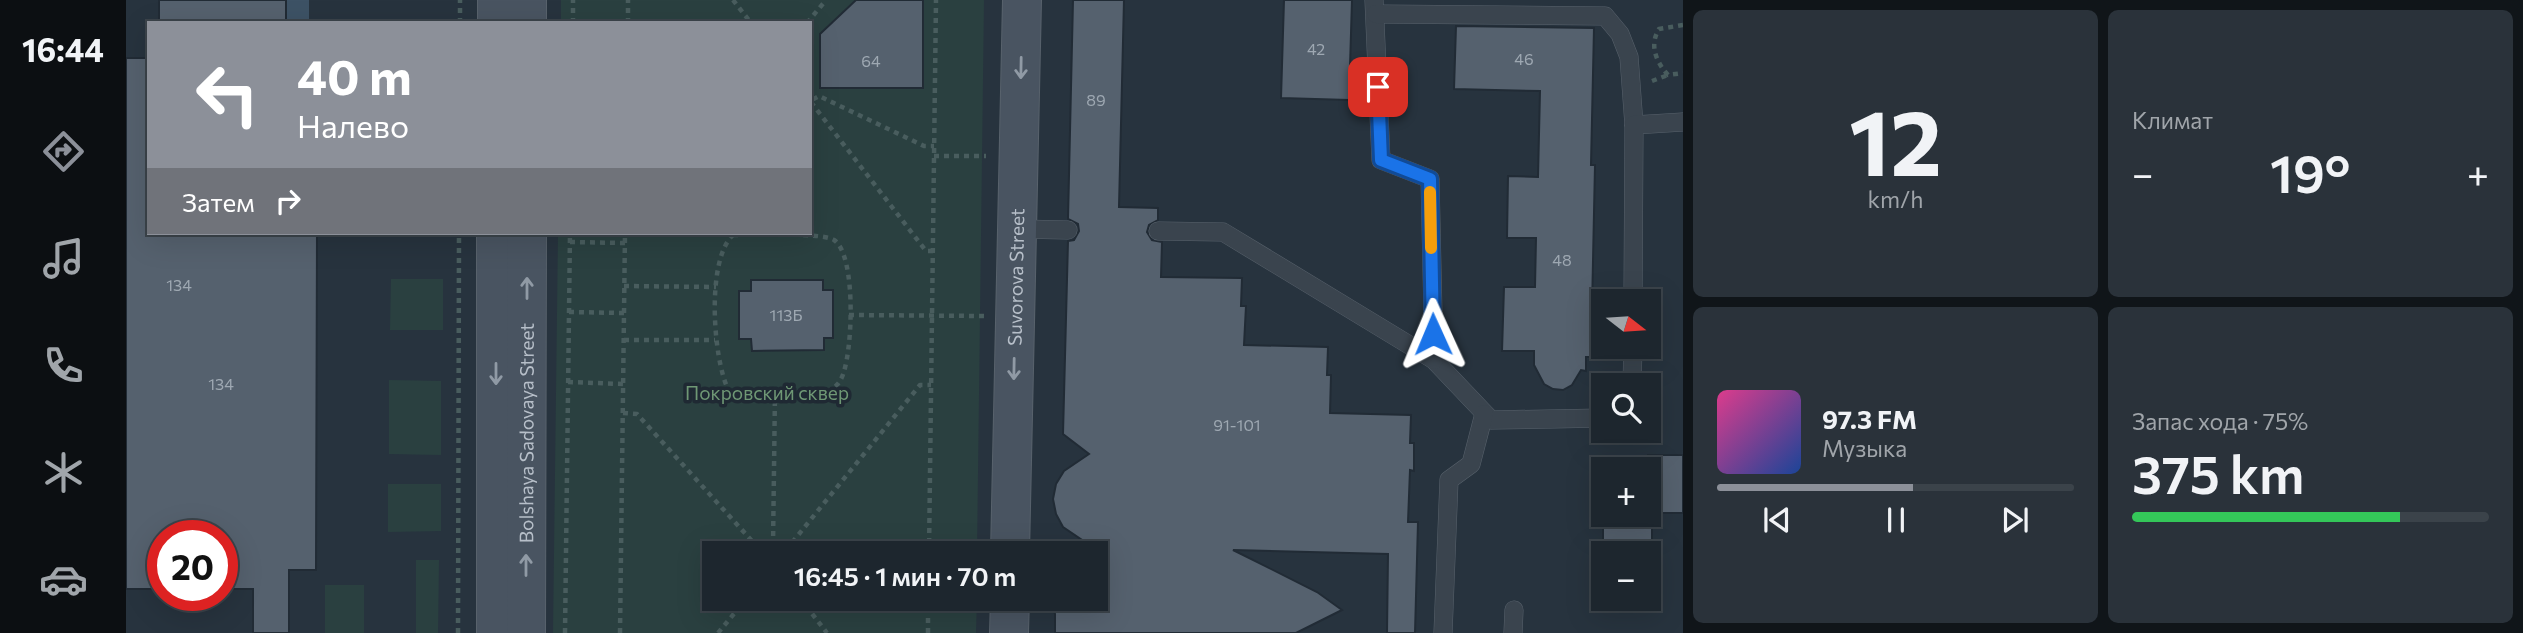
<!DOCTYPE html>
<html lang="ru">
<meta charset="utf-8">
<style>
body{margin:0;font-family:Commissioner,sans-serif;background:#2a323a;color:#f1f3f6;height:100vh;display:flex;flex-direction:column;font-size:26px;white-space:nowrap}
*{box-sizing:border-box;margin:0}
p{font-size:23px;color:#a0a5aa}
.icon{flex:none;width:38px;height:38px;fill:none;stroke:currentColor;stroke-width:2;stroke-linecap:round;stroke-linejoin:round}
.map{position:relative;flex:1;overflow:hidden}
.side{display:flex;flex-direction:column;gap:10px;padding:10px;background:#101519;width:840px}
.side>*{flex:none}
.top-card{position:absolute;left:21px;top:21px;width:665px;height:214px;border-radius:0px;box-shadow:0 7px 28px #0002,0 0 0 2px #3b434a;background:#8c9099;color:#fff;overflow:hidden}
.needle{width:46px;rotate:107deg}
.tools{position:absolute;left:1465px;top:289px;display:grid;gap:14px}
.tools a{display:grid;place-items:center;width:70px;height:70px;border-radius:0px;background:#1d262e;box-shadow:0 7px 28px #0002,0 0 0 2px #3b434a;font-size:35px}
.speed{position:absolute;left:21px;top:520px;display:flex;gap:14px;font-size:35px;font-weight:700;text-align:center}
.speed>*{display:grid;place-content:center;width:91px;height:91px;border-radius:50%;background:#1d262e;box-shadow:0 7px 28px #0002,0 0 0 2px #3b434a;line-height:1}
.speed .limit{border:10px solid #d22;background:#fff;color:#111}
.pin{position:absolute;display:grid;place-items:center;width:60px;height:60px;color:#fff;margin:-30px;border-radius:14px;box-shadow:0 4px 10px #0006}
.me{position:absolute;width:77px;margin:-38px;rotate:359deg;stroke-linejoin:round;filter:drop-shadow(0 0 5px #0008)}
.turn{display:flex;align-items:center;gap:24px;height:147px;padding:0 35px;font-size:32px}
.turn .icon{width:91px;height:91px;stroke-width:2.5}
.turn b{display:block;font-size:49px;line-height:60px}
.then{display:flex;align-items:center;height:66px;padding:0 35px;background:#0003;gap:14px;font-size:26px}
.big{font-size:52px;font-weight:600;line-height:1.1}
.side .widget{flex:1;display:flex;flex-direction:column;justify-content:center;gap:10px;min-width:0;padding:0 24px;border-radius:10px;background:#2a323a}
.side .dial{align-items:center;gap:0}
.dial b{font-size:91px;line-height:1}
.song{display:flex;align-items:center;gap:21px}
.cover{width:84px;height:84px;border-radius:10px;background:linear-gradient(135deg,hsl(330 70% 55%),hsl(220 70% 35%))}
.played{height:7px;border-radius:4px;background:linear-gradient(90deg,#8c9099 55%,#3b434a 55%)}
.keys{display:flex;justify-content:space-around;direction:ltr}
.heat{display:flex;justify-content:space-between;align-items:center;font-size:38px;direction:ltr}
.charge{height:10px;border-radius:5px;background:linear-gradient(90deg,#34c759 75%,#3b434a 0)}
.side .tiles{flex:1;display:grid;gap:10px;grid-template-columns:repeat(2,1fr)}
.trip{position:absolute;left:576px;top:541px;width:406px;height:70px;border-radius:0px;background:#1d262e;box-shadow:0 7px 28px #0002,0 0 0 2px #3b434a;font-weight:600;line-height:70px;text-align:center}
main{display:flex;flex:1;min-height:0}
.menu{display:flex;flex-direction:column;width:126px;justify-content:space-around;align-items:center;background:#0c0f12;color:#a0a5aa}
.menu .icon{width:49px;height:49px}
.menu .on{color:#8c9099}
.menu b{font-size:32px;color:#f1f3f6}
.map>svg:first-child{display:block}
</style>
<main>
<nav class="menu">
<b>16:44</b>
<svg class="icon on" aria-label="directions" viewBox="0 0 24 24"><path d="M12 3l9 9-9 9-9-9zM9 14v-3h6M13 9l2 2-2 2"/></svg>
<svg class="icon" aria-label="music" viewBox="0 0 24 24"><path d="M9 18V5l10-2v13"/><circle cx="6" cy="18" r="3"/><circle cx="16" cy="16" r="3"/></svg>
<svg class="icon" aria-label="phone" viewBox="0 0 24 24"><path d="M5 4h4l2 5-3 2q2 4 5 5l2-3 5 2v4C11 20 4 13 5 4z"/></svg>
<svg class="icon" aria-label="climate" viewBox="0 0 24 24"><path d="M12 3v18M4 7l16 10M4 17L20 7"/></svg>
<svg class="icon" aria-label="car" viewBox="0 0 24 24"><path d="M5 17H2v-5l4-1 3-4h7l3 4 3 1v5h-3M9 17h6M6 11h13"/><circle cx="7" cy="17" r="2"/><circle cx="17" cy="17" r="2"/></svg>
</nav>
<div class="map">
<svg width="1557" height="633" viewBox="0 0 1557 633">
<rect width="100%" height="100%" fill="#27333e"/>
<g fill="#2a4040">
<polygon points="435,0 858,0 851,553 588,553 588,598 851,599 850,633 427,633 432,233 684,233 684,23 435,23"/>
<polygon points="265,279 317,279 317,330 264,330"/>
<polygon points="263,380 315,381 315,455 263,454"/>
<polygon points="262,484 315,484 315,531 262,532"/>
<polygon points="290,560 313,560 312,633 290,633"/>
<rect x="199" y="585" width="39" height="48"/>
</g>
<rect fill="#3d5265" x="161" y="0" width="22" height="23"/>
<g fill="#55616e" stroke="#212b35" stroke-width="2">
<rect x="33" y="0" width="127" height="23"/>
<polygon points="730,0 797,0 797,88 694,88 694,34"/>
<polygon points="947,0 998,0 993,207 1032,208 1032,220 1023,225 1021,232 1026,240 1036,242 1035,277 1116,278 1115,306 1120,306 1118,345 1202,347 1201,375 1205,375 1204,413 1285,415 1284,443 1288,443 1288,471 1284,470 1282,522 1292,522 1289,633 1261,633 1262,554 1107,550 1191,592 1216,610 1170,633 929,633 929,614 924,598 970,598 970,553 961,553 962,544 937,527 930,514 927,499 930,484 938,471 963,454 937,434 942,241 948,240 953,231 952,224 942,219"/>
<polygon points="1158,0 1226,0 1223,100 1155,98"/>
<polygon points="1330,26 1468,28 1465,165 1469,165 1465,357 1460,357 1460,371 1455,370 1446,385 1437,390 1427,389 1418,384 1408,365 1408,351 1376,351 1378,287 1409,287 1410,238 1381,238 1382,176 1412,177 1414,91 1328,89"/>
<polygon points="0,58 23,58 23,233 191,233 190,570 163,570 163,633 127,633 127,589 96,589 96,536 37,536 37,589 0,589"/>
<polygon points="625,280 697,280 697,290 707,290 707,338 698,338 698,350 626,351 625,339 613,339 613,291 625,291"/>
<rect x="1522" y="455" width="35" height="58"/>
<rect x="1477" y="514" width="49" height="39"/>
</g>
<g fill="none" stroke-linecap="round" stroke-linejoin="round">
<defs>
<g id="lane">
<polyline points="1248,0 1255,160 1304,179 1308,360 1365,420 1477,418"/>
<polyline points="1250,14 1479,16 1494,34 1503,57 1508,125"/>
<polyline points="892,229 942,230"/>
<polyline points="1032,231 1097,232 1308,360"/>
<polyline points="1507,301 1508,125 1557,122"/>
<polyline points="1506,385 1507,346"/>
<polyline points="1317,633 1323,480 1345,464 1358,414"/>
<polyline points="1387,633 1388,610"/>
</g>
<g id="secondary">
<polyline points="371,23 371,0"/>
<polyline points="401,23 401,0"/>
<polyline points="370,233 370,633"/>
<path id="s1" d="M884,553L896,0"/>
<path id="s2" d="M400,633L401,233"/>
<polyline points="883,633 884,598"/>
</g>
</defs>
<use href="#lane" stroke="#58626c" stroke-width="19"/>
<use href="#secondary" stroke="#58626c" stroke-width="40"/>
<g stroke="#495d5e" stroke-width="4.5" stroke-dasharray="5 5" stroke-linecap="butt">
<polyline points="607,0 625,23"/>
<polyline points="334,23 334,0"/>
<polyline points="447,23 447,0"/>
<polyline points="502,23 502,0"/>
<polyline points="681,23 700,0"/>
<path d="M1557,25L1533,29C1523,45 1530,62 1542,75L1557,73"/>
<polyline points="1526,81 1542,75"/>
<polyline points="808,156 860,156"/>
<path d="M607,235C626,235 695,232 708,240C731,255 727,357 715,379C712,386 706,389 699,392H605L602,389C587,358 580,260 607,235Z"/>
<polyline points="444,242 499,243"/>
<polyline points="807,251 800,251 684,101 693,96 798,146 808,146"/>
<polyline points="498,286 590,287"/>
<polyline points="443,312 498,313"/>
<polyline points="723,315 859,316"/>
<polyline points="498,340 589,340"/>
<polyline points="442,382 497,384"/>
<polyline points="497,413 511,414 635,551"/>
<polyline points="647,546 649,392"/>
<polyline points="660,550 794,385 805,385"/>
<polyline points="633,553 647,546 657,548 662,553"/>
<polyline points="803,553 810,0"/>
<polyline points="674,598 701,633"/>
<polyline points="332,633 333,233"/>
<polyline points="439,633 444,233"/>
<polyline points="494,633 499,233"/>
<polyline points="592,633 621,598"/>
<polyline points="802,633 802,598"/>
</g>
<use href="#lane" stroke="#3a444e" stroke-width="18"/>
<use href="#secondary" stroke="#495461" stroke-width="38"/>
</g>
<defs><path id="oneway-shaft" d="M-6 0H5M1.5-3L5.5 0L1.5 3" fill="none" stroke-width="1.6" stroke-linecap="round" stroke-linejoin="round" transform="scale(1.75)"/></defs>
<g stroke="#909aa5">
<use href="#oneway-shaft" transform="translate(895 68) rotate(91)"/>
<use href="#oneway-shaft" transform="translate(401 288) rotate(-90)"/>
<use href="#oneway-shaft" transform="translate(888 369) rotate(91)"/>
<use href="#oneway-shaft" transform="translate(370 374) rotate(90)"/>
<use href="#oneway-shaft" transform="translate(400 565) rotate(-90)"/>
</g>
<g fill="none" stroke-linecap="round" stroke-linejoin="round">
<defs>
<polyline id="route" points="1252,87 1255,160 1304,179 1307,334"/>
</defs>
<use href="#route" stroke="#114b97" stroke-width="18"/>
<use href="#route" stroke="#1a73e8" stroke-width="12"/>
<polyline stroke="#f59e0b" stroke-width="12" points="1304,192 1305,248"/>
</g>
<g text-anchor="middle" stroke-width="7" stroke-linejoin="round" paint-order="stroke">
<g font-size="16" fill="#9ea8b2">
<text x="1190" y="55">42</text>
<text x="1398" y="65">46</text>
<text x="745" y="67">64</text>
<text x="970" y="106">89</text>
<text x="1436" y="266">48</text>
<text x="53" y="291">134</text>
<text x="660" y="321">113Б</text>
<text x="95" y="390">134</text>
<text x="1111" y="431">91-101</text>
</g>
<g font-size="19" fill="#b7bfc9" stroke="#1f2933">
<text dy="7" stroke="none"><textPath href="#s1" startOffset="276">Suvorova Street</textPath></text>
<text dy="7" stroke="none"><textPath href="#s2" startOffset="200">Bolshaya Sadovaya Street</textPath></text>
</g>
<g font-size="19" fill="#6f9875" stroke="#1f2933">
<text x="641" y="400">Покровский сквер</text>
</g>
</g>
</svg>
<div class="tools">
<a><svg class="needle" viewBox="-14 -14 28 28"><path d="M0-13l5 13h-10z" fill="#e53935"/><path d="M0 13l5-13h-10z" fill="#a0a5aa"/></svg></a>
<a><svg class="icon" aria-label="search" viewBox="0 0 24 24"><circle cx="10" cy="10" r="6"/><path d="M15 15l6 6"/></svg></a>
<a>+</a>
<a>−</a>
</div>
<div class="speed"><div class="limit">20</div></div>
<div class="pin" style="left:1252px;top:87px;background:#d93025"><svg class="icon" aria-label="arrive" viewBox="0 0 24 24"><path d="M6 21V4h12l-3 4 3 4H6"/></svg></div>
<svg class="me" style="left:1307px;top:334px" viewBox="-20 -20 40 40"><path d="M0-17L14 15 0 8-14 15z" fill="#1a73e8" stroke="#fff" stroke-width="4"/></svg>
<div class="trip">16:45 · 1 мин · 70 m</div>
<div class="top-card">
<div class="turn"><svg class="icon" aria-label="left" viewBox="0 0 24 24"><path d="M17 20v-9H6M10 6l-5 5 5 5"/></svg><div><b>40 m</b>Налево</div></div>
<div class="then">Затем<svg class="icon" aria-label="right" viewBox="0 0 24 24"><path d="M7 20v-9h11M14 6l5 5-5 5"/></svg></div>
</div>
</div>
<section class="side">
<div class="tiles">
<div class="widget dial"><b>12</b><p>km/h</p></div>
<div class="widget"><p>Климат</p>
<div class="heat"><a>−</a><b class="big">19°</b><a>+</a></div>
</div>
<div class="widget">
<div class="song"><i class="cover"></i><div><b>97.3 FM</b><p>Музыка</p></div></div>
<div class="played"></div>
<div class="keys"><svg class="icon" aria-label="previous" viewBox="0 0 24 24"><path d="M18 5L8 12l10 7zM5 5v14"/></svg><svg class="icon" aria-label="pause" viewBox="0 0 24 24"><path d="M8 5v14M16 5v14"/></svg><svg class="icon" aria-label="next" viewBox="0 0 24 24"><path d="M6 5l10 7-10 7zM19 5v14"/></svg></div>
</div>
<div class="widget"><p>Запас хода · 75%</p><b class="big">375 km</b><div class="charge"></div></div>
</div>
</section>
</main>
